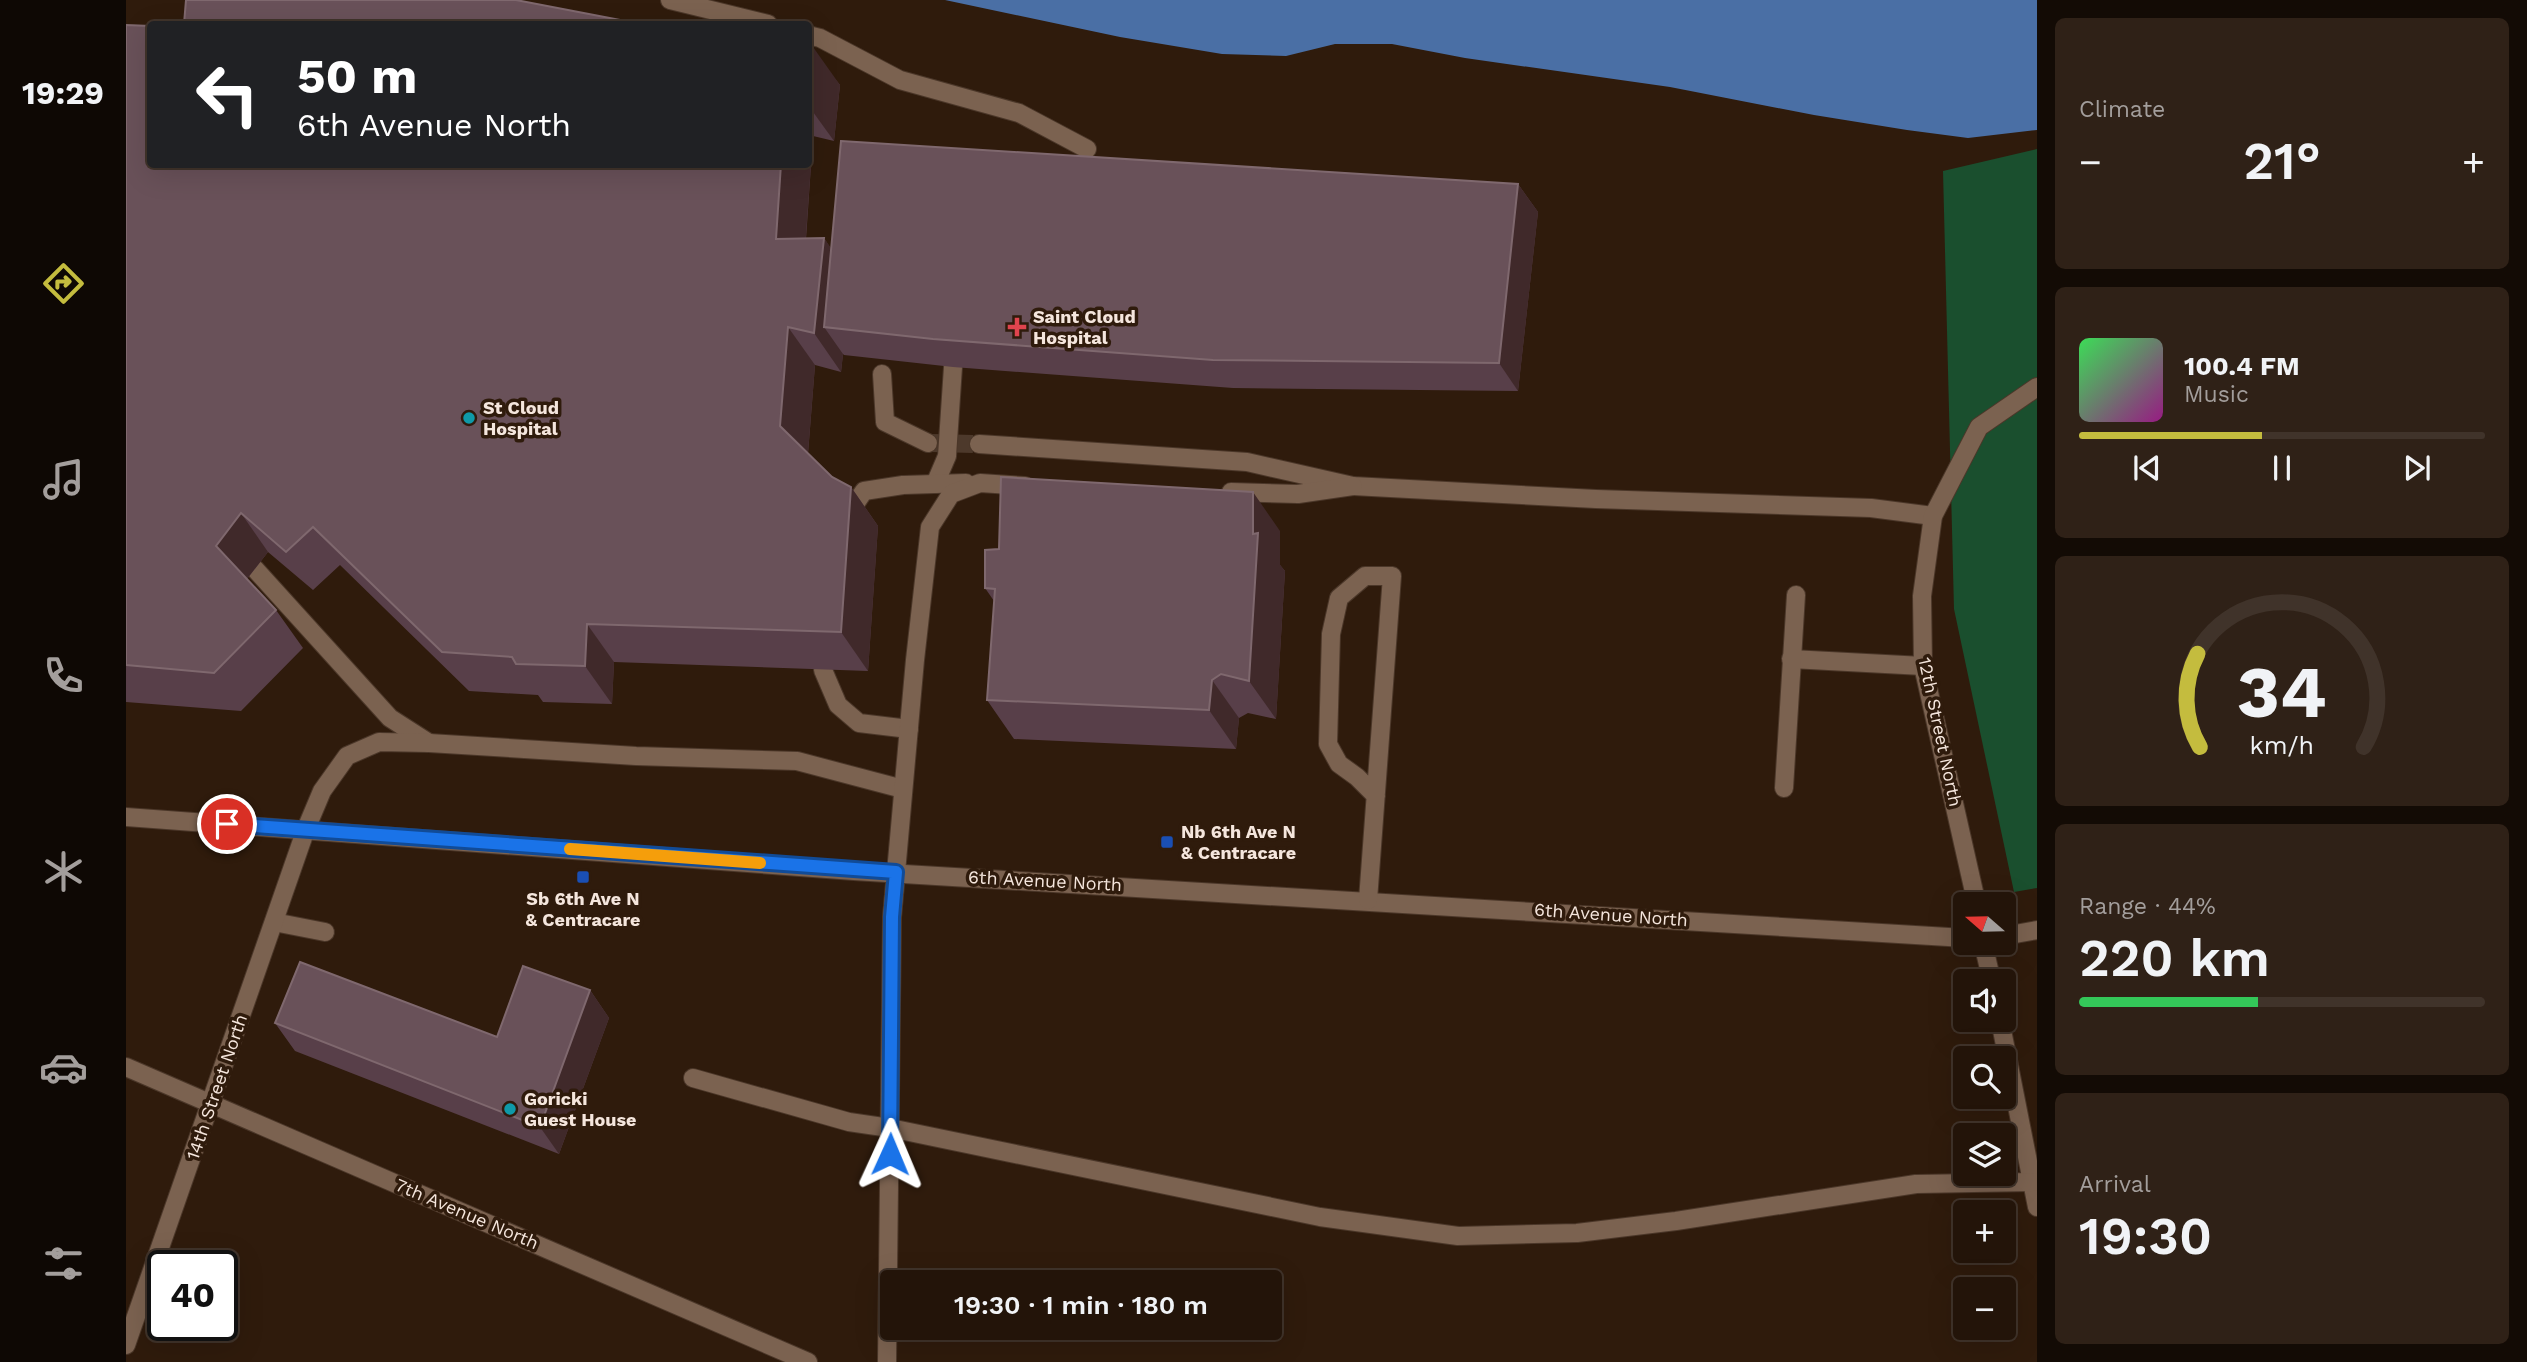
<!DOCTYPE html>
<meta charset="utf-8">
<style>
body{margin:0;font-family:"Work Sans",sans-serif;background:#2f2117;color:#f1f3f6;height:100vh;display:flex;flex-direction:column;font-size:26px;white-space:nowrap}
*{box-sizing:border-box;margin:0}
p{font-size:23px;color:#a39e9c}
.icon{flex:none;width:38px;height:38px;fill:none;stroke:currentColor;stroke-width:2;stroke-linecap:round;stroke-linejoin:round}
.map{position:relative;flex:1;overflow:hidden}
.drawer{display:flex;flex-direction:column;gap:18px;padding:18px;background:#130b05;width:490px}
.drawer>*{flex:none}
.top-card{position:absolute;left:21px;top:21px;width:665px;height:147px;border-radius:7px;box-shadow:0 7px 28px #0002,0 0 0 2px #40332a;background:#202124;color:#fff;overflow:hidden}
.needle{width:46px;rotate:290deg}
.buttons{position:absolute;left:1827px;top:892px;display:grid;gap:14px}
.buttons a{display:grid;place-items:center;width:63px;height:63px;border-radius:7px;background:#231409;box-shadow:0 7px 28px #0002,0 0 0 2px #40332a;font-size:35px}
.speed{position:absolute;left:21px;top:1250px;display:flex;gap:14px;font-size:35px;font-weight:700;text-align:center}
.speed>*{display:grid;place-content:center;width:91px;height:91px;border-radius:50%;background:#231409;box-shadow:0 7px 28px #0002,0 0 0 2px #40332a;line-height:1}
.speed .limit{border:4px solid #111;border-radius:10px;background:#fff;color:#111}
.pin{position:absolute;display:grid;place-items:center;width:60px;height:60px;color:#fff;margin:-30px;border:4px solid #fff;border-radius:50%;box-shadow:0 2px 7px #0007}
.me{position:absolute;width:77px;margin:-38px;rotate:1deg;stroke-linejoin:round;filter:drop-shadow(0 0 5px #0008)}
.turn{display:flex;align-items:center;gap:24px;height:147px;padding:0 35px;font-size:32px}
.turn .icon{width:91px;height:91px;stroke-width:2.5}
.turn b{display:block;font-size:49px;line-height:60px}
.big{font-size:52px;font-weight:600;line-height:1.1}
.drawer .widget{flex:1;display:flex;flex-direction:column;justify-content:center;gap:10px;min-width:0;padding:0 24px;border-radius:10px;background:#2f2117}
.drawer .dial{align-items:center;gap:0}
.dial svg{height:182px;overflow:visible;fill:none;stroke:#40332a;stroke-width:7;stroke-linecap:round;text-anchor:middle}
.dial text{fill:#f1f3f6;stroke:none}
.song{display:flex;align-items:center;gap:21px}
.cover{width:84px;height:84px;border-radius:10px;background:linear-gradient(135deg,hsl(130 70% 55%),hsl(310 70% 35%))}
.played{height:7px;border-radius:4px;background:linear-gradient(90deg,#c4bc3e 45%,#40332a 45%)}
.keys{display:flex;justify-content:space-around;direction:ltr}
.heat{display:flex;justify-content:space-between;align-items:center;font-size:38px;direction:ltr}
.charge{height:10px;border-radius:5px;background:linear-gradient(90deg,#34c759 44%,#40332a 0)}
.trip{position:absolute;left:754px;top:1270px;width:402px;height:70px;border-radius:7px;background:#231409;box-shadow:0 7px 28px #0002,0 0 0 2px #40332a;font-weight:600;line-height:70px;text-align:center}
main{display:flex;flex:1;min-height:0}
.tabs{display:flex;flex-direction:column;width:126px;justify-content:space-around;align-items:center;background:#0e0804;color:#a39e9c}
.tabs .icon{width:49px;height:49px}
.tabs .selected{color:#c4bc3e}
.tabs b{font-size:32px;color:#f1f3f6}
.map>svg:first-child{display:block}
</style>
<main>
<nav class="tabs">
<b>19:29</b>
<svg class="icon selected" aria-label="directions" viewBox="0 0 24 24"><path d="M12 3l9 9-9 9-9-9zM9 14v-3h6M13 9l2 2-2 2"/></svg>
<svg class="icon" aria-label="music" viewBox="0 0 24 24"><path d="M9 18V5l10-2v13"/><circle cx="6" cy="18" r="3"/><circle cx="16" cy="16" r="3"/></svg>
<svg class="icon" aria-label="phone" viewBox="0 0 24 24"><path d="M5 4h4l2 5-3 2q2 4 5 5l2-3 5 2v4C11 20 4 13 5 4z"/></svg>
<svg class="icon" aria-label="climate" viewBox="0 0 24 24"><path d="M12 3v18M4 7l16 10M4 17L20 7"/></svg>
<svg class="icon" aria-label="car" viewBox="0 0 24 24"><path d="M5 17H2v-5l4-1 3-4h7l3 4 3 1v5h-3M9 17h6M6 11h13"/><circle cx="7" cy="17" r="2"/><circle cx="17" cy="17" r="2"/></svg>
<svg class="icon" aria-label="filters" viewBox="0 0 24 24"><path d="M4 7h16M4 17h16"/><circle cx="9" cy="7" r="2"/><circle cx="15" cy="17" r="2"/></svg>
</nav>
<div class="map">
<svg width="1911" height="1362" viewBox="0 0 1911 1362">
<rect width="100%" height="100%" fill="#2f1b0c"/>
<polygon fill="#1a4f2e" points="1911,149 1911,888 1888,892 1828,609 1817,171"/>
<polygon fill="#4a6fa5" points="819,0 1911,0 1911,130 1842,138 1781,130 1688,115 1544,87 1339,58 1266,44 1209,44 1160,56 1096,54 994,37"/>
<g fill="none" stroke-linecap="round" stroke-linejoin="round">
<polyline stroke="#4d392b" stroke-width="18" stroke-dasharray="18 9" stroke-linecap="butt" points="802,443 853,444"/>
<defs>
<g id="minor">
<polyline points="544,0 642,24"/>
<polyline points="682,35 694,38 774,80 893,113 961,149"/>
<polyline points="756,374 759,422 802,443"/>
<polyline points="853,444 1121,462 1227,486 1470,499 1745,508 1807,516"/>
<polyline points="809,484 821,456 827,367"/>
<polyline points="1105,492 1172,494 1227,486"/>
<polyline points="720,517 738,491 777,485 840,483"/>
<polyline points="129,569 264,718 303,743"/>
<polyline points="1665,659 1797,666"/>
<polyline points="697,670 712,705 733,723 783,729"/>
<polyline points="1658,788 1670,595"/>
<polyline points="0,817 728,871 1839,938"/>
<polyline points="1242,900 1266,576 1239,576 1213,598 1205,634 1202,744 1213,764 1231,777 1250,796"/>
<polyline points="1851,905 1797,666 1796,596 1807,516 1853,427 1911,387"/>
<polyline points="148,922 199,932"/>
<polyline points="1878,936 1911,930"/>
<polyline points="1857,943 1866,982"/>
<polyline points="1874,1020 1911,1207"/>
<polyline points="0,1067 682,1362"/>
<polyline points="567,1078 723,1122 764,1128 1194,1217 1332,1236 1451,1233 1550,1221 1790,1184 1907,1182"/>
<polyline points="0,1345 180,829 196,791 221,756 253,742 303,743 510,756 671,761 777,789"/>
<polyline points="761,1362 766,917 789,660 804,527 825,494 854,483 899,486"/>
</g>
</defs>
<use href="#minor" stroke="#4b3729" stroke-width="20"/>
<use href="#minor" stroke="#7b6250" stroke-width="18"/>
</g>
<g fill="#583f49">
<polygon points="0,25 682,164 682,46 714,85 708,141 687,136 680,239 698,238 705,249 1392,184 1412,212 1392,391 1107,388 827,367 718,355 717,354 715,372 689,365 682,454 706,477 725,487 752,526 742,671 488,662 486,704 417,702 412,695 343,691 214,565 187,590 142,552 121,579 150,610 177,648 115,711 0,702"/>
<polygon points="1154,531 1154,565 1159,571 1150,719 1122,713 1113,718 1110,749 888,739 861,700 868,601 859,588"/>
<polygon points="464,990 483,1018 433,1154 169,1051 149,1023 371,1037"/>
</g>
<g fill="#40292a">
<polygon points="687,47 714,85 708,141 682,105 682,86"/>
<polygon points="682,130 687,136 677,277 650,239 655,164 682,164"/>
<polygon points="1392,184 1412,212 1392,391 1373,363"/>
<polygon points="698,238 725,277 698,327 717,354 715,372 688,333"/>
<polygon points="662,327 689,365 681,465 654,426"/>
<polygon points="725,487 752,526 742,671 715,632"/>
<polygon points="1127,492 1154,531 1154,565 1159,571 1150,719 1123,681 1127,534"/>
<polygon points="115,513 142,552 117,584 90,546"/>
<polygon points="461,624 488,662 486,704 459,666"/>
<polygon points="1086,680 1113,718 1110,749 1083,710"/>
<polygon points="464,990 483,1018 433,1154 414,1127"/>
</g>
<g fill="#695159" stroke="#7f686e" stroke-width="2">
<polygon points="60,0 390,0 515,24 58,24"/>
<polygon points="0,25 24,26 24,164 655,164 650,239 698,238 688,333 662,327 654,426 706,477 725,487 715,632 461,624 459,666 390,664 386,657 316,652 187,527 160,552 115,513 90,546 150,610 88,673 0,665"/>
<polygon points="682,46 687,47 682,86"/>
<polygon points="715,141 1392,184 1373,363 1087,360 807,339 698,327"/>
<polygon points="875,477 1127,492 1127,534 1132,533 1123,681 1095,674 1086,680 1083,710 861,700 869,589 859,588 859,550 873,549"/>
<polygon points="174,962 371,1037 397,966 464,990 414,1127 149,1023"/>
</g>
<g fill="none" stroke-linecap="round" stroke-linejoin="round">
<defs>
<polyline id="route" points="101,824 770,872 766,917 764,1154"/>
</defs>
<use href="#route" stroke="#114b97" stroke-width="18"/>
<use href="#route" stroke="#1a73e8" stroke-width="12"/>
<polyline stroke="#f59e0b" stroke-width="12" points="444,849 634,863"/>
</g>
<path fill="#e0444e" stroke="#2f1b0c" stroke-width="2.5" d="M887.5 316.5h7v7h7v7h-7v7h-7v-7h-7v-7h7z"/>
<g fill="#0f9aa8" stroke="#2f1b0c" stroke-width="2.5">
<circle cx="343" cy="418" r="7"/>
<circle cx="384" cy="1109" r="7"/>
</g>
<g fill="#1a4fb4" stroke="#2f1b0c" stroke-width="2.5">
<rect x="1034" y="835" width="14" height="14" rx="3.5"/>
<rect x="450" y="870" width="14" height="14" rx="3.5"/>
</g>
<g text-anchor="middle" stroke-width="7" stroke-linejoin="round" paint-order="stroke">
<g font-size="18" font-weight="bold" fill="#f5e6dd" stroke="#2f1b0c" text-anchor="start">
<text x="907" y="323">Saint Cloud<tspan x="907" dy="21">Hospital</tspan></text>
<text x="357" y="414">St Cloud<tspan x="357" dy="21">Hospital</tspan></text>
<text x="1055" y="838">Nb 6th Ave N<tspan x="1055" dy="21">&amp; Centracare</tspan></text>
<text x="457" y="905" text-anchor="middle">Sb 6th Ave N<tspan x="457" dy="21">&amp; Centracare</tspan></text>
<text x="398" y="1105">Goricki<tspan x="398" dy="21">Guest House</tspan></text>
</g>
<g font-size="18" fill="#f5e6dd" stroke="#2f1b0c">
<text transform="translate(1814 732) rotate(78)" y="6">12th Street North</text>
<text transform="translate(919 881) rotate(3)" y="6">6th Avenue North</text>
<text transform="translate(1485 915) rotate(4)" y="6">6th Avenue North</text>
<text transform="translate(91 1087) rotate(-71)" y="6">14th Street North</text>
<text transform="translate(341 1214) rotate(23)" y="6">7th Avenue North</text>
</g>
</g>
</svg>
<div class="buttons">
<a><svg class="needle" viewBox="-14 -14 28 28"><path d="M0-13l5 13h-10z" fill="#e53935"/><path d="M0 13l5-13h-10z" fill="#a39e9c"/></svg></a>
<a><svg class="icon" aria-label="sound" viewBox="0 0 24 24"><path d="M4 9h4l5-4v14l-5-4H4zM17 9q2 3 0 6"/></svg></a>
<a><svg class="icon" aria-label="search" viewBox="0 0 24 24"><circle cx="10" cy="10" r="6"/><path d="M15 15l6 6"/></svg></a>
<a><svg class="icon" aria-label="layers" viewBox="0 0 24 24"><path d="M12 4l9 5-9 5-9-5zM3 14l9 5 9-5"/></svg></a>
<a>+</a>
<a>−</a>
</div>
<div class="speed"><div class="limit">40</div></div>
<div class="pin" style="left:101px;top:824px;background:#d93025"><svg class="icon" aria-label="arrive" viewBox="0 0 24 24"><path d="M6 21V4h12l-3 4 3 4H6"/></svg></div>
<svg class="me" style="left:764px;top:1154px" viewBox="-20 -20 40 40"><path d="M0-17L14 15 0 8-14 15z" fill="#1a73e8" stroke="#fff" stroke-width="4"/></svg>
<div class="trip">19:30 · 1 min · 180 m</div>
<div class="top-card">
<div class="turn"><svg class="icon" aria-label="left" viewBox="0 0 24 24"><path d="M17 20v-9H6M10 6l-5 5 5 5"/></svg><div><b>50 m</b>6th Avenue North</div></div>
</div>
</div>
<section class="drawer">
<div class="widget"><p>Climate</p>
<div class="heat"><a>−</a><b class="big">21°</b><a>+</a></div>
</div>
<div class="widget">
<div class="song"><i class="cover"></i><div><b>100.4 FM</b><p>Music</p></div></div>
<div class="played"></div>
<div class="keys"><svg class="icon" aria-label="previous" viewBox="0 0 24 24"><path d="M18 5L8 12l10 7zM5 5v14"/></svg><svg class="icon" aria-label="pause" viewBox="0 0 24 24"><path d="M8 5v14M16 5v14"/></svg><svg class="icon" aria-label="next" viewBox="0 0 24 24"><path d="M6 5l10 7-10 7zM19 5v14"/></svg></div>
</div>
<div class="widget dial"><svg viewBox="0 0 100 80">
<path d="M14 69A42 42 0 1 1 86 69"/>
<path d="M14 69A42 42 0 0 1 13 28" stroke="#c4bc3e"/>
<text x="50" y="56" font-size="32" font-weight="700">34</text>
<text x="50" y="72" font-size="11">km/h</text>
</svg></div>
<div class="widget"><p>Range · 44%</p><b class="big">220 km</b><div class="charge"></div></div>
<div class="widget"><p>Arrival</p><b class="big">19:30</b></div>
</section>
</main>
